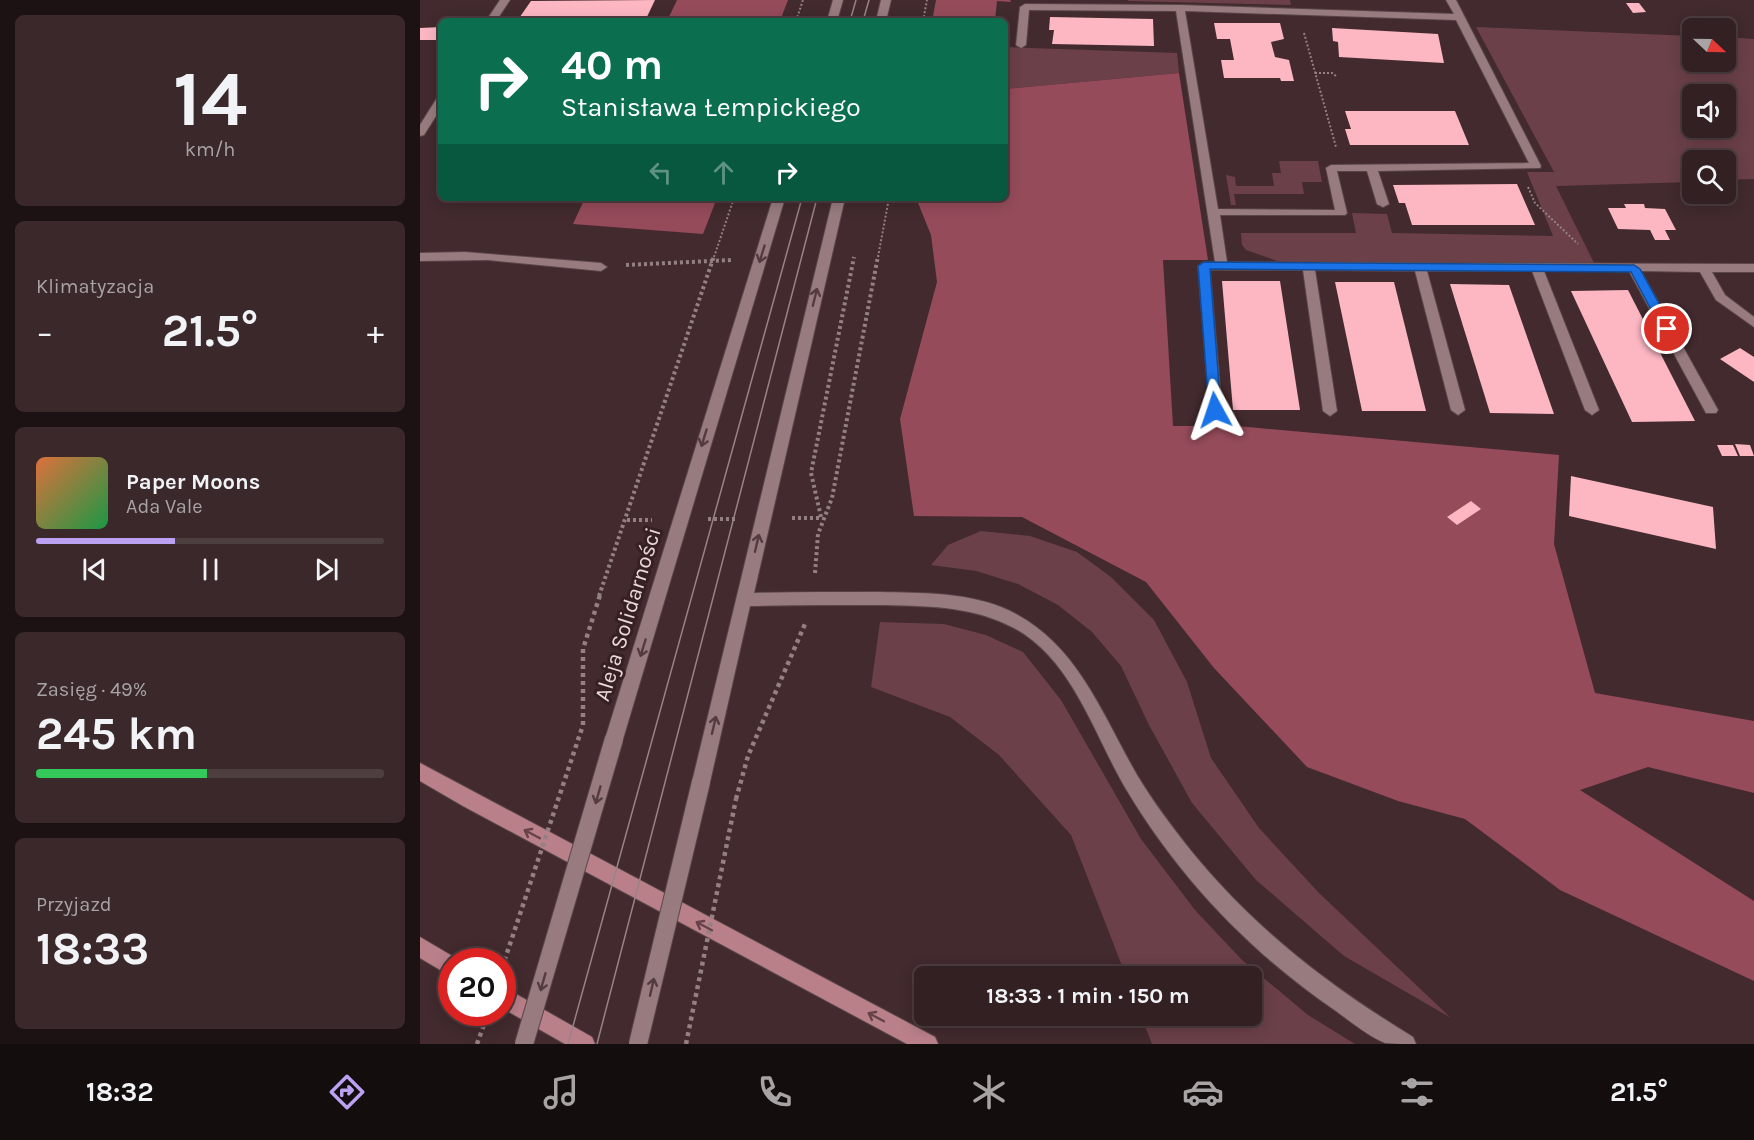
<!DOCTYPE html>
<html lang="pl">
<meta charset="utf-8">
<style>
body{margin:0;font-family:Karla,sans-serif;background:#3a282a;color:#f1f3f6;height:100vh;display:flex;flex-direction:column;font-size:22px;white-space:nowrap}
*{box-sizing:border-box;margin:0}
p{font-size:20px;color:#a8a3a5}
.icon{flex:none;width:33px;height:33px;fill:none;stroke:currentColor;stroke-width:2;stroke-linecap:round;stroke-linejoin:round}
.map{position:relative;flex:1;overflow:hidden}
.details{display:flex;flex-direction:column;gap:15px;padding:15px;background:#1c1213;width:420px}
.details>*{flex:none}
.banner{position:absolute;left:18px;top:18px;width:570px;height:183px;border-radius:9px;box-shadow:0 3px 15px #0003,0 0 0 2px #4d3e40;background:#0b6e4f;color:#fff;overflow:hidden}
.needle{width:39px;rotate:112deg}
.controls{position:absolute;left:1262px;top:18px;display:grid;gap:12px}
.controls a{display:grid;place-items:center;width:54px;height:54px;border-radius:9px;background:#322022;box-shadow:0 3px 15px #0003,0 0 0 2px #4d3e40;font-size:30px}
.speed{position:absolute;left:18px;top:948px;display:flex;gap:12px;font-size:30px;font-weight:700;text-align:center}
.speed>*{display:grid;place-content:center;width:78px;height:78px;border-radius:50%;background:#322022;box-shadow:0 3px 15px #0003,0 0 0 2px #4d3e40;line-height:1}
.speed .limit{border:9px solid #d22;background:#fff;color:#111}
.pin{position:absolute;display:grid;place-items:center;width:51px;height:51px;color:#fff;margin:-26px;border:3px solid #fff;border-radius:50%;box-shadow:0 2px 6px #0007}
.me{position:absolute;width:66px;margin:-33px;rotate:355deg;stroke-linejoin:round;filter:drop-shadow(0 0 4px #0008)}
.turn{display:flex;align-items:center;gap:21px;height:126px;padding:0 24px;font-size:27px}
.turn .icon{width:78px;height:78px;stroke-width:2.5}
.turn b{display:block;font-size:42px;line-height:51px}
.lanes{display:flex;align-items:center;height:57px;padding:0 24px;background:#0003;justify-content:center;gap:30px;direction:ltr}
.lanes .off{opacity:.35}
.big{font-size:45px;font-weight:700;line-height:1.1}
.details .card{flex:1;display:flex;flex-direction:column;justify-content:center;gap:9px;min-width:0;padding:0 21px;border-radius:9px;background:#3a282a}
.details .dial{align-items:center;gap:0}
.dial b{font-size:78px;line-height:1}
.song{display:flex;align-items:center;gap:18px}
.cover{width:72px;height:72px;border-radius:9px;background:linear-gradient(135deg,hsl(20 70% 55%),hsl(140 70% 35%))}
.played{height:6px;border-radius:3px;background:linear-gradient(90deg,#bca0f2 40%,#4d3e40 40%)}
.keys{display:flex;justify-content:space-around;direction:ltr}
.heat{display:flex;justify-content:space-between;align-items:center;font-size:33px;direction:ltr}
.charge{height:9px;border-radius:4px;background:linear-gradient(90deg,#34c759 49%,#4d3e40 0)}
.trip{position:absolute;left:494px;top:966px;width:348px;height:60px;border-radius:9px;background:#322022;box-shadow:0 3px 15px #0003,0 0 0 2px #4d3e40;font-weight:700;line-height:60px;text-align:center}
.menu{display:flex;height:96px;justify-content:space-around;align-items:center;background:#140d0e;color:#a8a3a5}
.menu .icon{width:42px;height:42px}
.menu .on{color:#bca0f2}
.menu b{font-size:27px;color:#f1f3f6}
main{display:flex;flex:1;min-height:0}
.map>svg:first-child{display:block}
</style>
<main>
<section class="details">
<div class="card dial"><b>14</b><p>km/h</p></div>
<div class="card"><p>Klimatyzacja</p>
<div class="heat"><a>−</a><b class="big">21.5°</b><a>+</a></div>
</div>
<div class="card">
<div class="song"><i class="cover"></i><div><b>Paper Moons</b><p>Ada Vale</p></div></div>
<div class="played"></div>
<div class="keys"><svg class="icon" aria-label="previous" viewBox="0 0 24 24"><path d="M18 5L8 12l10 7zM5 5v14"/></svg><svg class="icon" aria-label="pause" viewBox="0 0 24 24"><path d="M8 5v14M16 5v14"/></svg><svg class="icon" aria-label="next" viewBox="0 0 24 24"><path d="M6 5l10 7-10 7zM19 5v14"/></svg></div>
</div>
<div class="card"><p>Zasięg · 49%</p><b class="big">245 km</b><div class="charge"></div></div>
<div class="card"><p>Przyjazd</p><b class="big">18:33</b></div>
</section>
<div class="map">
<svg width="1334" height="1044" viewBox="0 0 1334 1044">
<rect width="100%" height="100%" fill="#422a2e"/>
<g fill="#6b4048" fill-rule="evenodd">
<polygon points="870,0 871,5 708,1 708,0"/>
<path d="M1056,27L1272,36V62H1305V37L1334,39V179L1305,180V160H1272V182L1136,186L1176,267L866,264L826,250L822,245L821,233H936L932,213L967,214L972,233L1133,236L1107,172H1134ZM1272,94H1305V128H1272Z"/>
<polygon points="585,47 757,53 759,73 585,89"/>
<polygon points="859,161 898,161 902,182 882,182 884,194 814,194 816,205 811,205 806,175 815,177 816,186 854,186 852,173 861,173"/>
<polygon points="561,531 610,536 657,552 691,577 734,620 767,682 791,758 839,828 899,893 1031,1018 924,956 836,880 772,803 729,725 701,666 672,632 638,605 598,584 556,571 511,565 528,545"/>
<polygon points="460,622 524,624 566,635 603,652 641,700 721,839 775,910 822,960 888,1015 935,1044 732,1044 721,1016 831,1016 831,976 706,976 651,835 579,755 530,717 451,687"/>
</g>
<g fill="#954b5a">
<polygon points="257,0 368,0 360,21 247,21"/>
<polygon points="516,0 590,0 591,2 577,1 575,21 512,21"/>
<polygon points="759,73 788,260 743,260 753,426 817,426 1139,455 1134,544 1175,693 1334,721 1334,793 1228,767 1160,790 1334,901 1334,981 1140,890 1045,819 978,801 887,767 794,668 726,582 602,517 494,516 480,419 517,282 511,235 496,198 585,198 585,89"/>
<polygon points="165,198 297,198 283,234 153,224"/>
</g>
<g fill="#fcb7c3">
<polygon points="235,0 225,21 97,21 111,1"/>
<polygon points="1206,3 1219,3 1226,12 1213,13"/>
<polygon points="630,17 733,19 734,46 632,44 634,30 629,30"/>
<polygon points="794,23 860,23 864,39 851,42 855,57 869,60 874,81 861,81 860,78 804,78 801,60 814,60 810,39 797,39"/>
<polygon points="21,27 21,40 0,40 0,28"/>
<polygon points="912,28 1018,34 1024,63 919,57 918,42 913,41"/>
<polygon points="925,111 1035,111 1049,145 930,145 925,129 931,129"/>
<polygon points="1097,184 1115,225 992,225 985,203 979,203 973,185"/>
<polygon points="1204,204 1224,204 1225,208 1245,209 1256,230 1245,230 1250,240 1235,240 1230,230 1198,229 1188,208 1206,208"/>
<polygon points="802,281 860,281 880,410 813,410"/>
<polygon points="915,282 974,282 1006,411 942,411"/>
<polygon points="1030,284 1089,285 1134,414 1070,413"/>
<polygon points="1208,290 1275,421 1212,422 1151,291"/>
<polygon points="1320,348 1334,357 1334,382 1300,359"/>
<polygon points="1315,444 1330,445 1334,456 1320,456"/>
<polygon points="1297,445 1313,445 1318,456 1302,456"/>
<polygon points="1151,476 1293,507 1296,549 1149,516"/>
<polygon points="1051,501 1061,509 1037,525 1027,517"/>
</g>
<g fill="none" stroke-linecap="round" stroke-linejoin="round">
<defs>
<g id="minor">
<polygon points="80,0 90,0 76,21 66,21"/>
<polygon points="413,0 423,0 417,21 407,21"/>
<polygon points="461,0 471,0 466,21 456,21"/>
<path d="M1026,0H1036L1121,166L1120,168L958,171L969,204L963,207L957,204L947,171H917L927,213L925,215H800L807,262L1334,264V272H1292L1305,295L1334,317V327L1296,300L1280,272L1221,271L1298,410L1296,413H1286L1209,271H1124L1179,410L1172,415L1165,410L1112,271H1007L1045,410L1038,415L1031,410L995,271L895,270L917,411L910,416L903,411L883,270H790L802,410L795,415L790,413L778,266L784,262H795L756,11L609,10L606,45L601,48L596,45L600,7L605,4L760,5L1034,14ZM765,11L1036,20L1109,163L911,165L906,168L915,210L798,209Z"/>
<polygon points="21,97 21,108 4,135 0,136 0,125 17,98"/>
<polygon points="353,198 365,198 203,739 200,745 194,747 188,745 185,739"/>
<path d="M413,198H425L334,593C376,592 418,592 460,592C500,593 543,592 581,607C655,637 680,711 717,775C733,802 753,828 772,852C836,930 908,985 993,1037L996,1044C987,1044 973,1044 965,1043C948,1036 931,1022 916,1011C831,953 759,878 706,789C674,735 653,660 594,628C551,605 504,606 457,605C415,605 373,605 330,606L290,782L287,788L281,790L275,788L272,782Z"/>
<polygon points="45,252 181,263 187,267 181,271 68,260 0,261 0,253"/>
</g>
<g id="major">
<polygon points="0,763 515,1037 518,1044 487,1044 43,806 0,781"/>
<polygon points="0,937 39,960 32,962 32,977 0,958"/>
<polygon points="82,986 172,1037 175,1044 145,1044 82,1008"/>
</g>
</defs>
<use href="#minor" stroke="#5a4649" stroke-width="2"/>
<use href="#major" stroke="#5a4649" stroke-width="2"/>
<g stroke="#948083" stroke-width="2" stroke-dasharray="2 2" stroke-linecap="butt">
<polyline points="376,21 383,0"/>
<polyline points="503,21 507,0"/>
<polyline points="884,33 916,147"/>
<polyline points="895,73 912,73 916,76"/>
<polyline points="1108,187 1115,203 1158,244"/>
<polyline points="294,257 314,198"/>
<polyline points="458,257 469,198"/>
</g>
<g stroke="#948083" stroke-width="4" stroke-dasharray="3 3" stroke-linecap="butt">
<polyline points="206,265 312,260"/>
<polyline points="401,517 391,473 434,257"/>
<polyline points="372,518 401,518"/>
<polyline points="288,519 316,519"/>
<polyline points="207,520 232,520"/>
<polyline points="395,573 398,534 412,498 458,256"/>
<polyline points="179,596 294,256"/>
</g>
<g stroke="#948083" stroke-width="4.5" stroke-dasharray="4 4" stroke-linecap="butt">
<polyline points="163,725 163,649 180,595"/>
<polyline points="316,799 328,756 385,624"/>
<polyline points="57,1044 67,1016"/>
</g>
<use href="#minor" fill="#987b7f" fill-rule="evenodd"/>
<use href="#major" fill="#ba808a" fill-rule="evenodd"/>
<g stroke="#978487" stroke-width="1.5">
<polyline points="430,21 436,0"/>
<polyline points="443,21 449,0"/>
<polyline points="148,1044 382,198"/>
<polyline points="177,1044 397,198"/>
</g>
<defs>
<g id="minor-bridge">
<polyline points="104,1044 194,739"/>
<polyline points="218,1044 281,782"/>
</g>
</defs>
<use href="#minor-bridge" stroke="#5a4649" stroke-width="20" stroke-linecap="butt"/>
<g stroke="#948083" stroke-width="4.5" stroke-dasharray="4 4" stroke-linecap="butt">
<polyline points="82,968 163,725"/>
<polyline points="266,1044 316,799"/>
</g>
<use href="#minor-bridge" stroke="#987b7f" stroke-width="18"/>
</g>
<defs><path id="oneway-shaft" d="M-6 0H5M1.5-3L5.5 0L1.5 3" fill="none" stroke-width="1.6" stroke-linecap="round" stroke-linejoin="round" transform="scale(1.5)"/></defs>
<g stroke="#543b3f">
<use href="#oneway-shaft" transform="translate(342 254) rotate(107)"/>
<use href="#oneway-shaft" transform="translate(395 297) rotate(-76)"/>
<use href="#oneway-shaft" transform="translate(284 438) rotate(107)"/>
<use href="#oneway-shaft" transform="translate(337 543) rotate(-77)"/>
<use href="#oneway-shaft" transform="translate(223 648) rotate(107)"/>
<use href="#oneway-shaft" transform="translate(294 725) rotate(-77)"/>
<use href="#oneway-shaft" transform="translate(178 795) rotate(106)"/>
<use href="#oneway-shaft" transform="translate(123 982) rotate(106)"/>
<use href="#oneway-shaft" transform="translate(232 987) rotate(-77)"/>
</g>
<g stroke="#654248">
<use href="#oneway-shaft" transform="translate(112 834) rotate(-152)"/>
<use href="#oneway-shaft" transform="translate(284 926) rotate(-152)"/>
<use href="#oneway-shaft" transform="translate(456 1017) rotate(-152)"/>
</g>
<polygon fill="#1a73e8" stroke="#114b97" stroke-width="1.5" points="784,262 1214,265 1220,269 1253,329 1247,333 1243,332 1211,272 790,269 801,410 795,415 789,410 778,266"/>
<g text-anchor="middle" stroke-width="6" stroke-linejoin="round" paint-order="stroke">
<g font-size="22" fill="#e9d9db" stroke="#372024">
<text transform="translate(207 614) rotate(-73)" y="8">Aleja Solidarności</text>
</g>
</g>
</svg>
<div class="controls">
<a><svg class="needle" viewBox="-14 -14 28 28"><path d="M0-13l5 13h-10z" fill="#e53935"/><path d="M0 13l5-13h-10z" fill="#a8a3a5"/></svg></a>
<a><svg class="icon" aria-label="sound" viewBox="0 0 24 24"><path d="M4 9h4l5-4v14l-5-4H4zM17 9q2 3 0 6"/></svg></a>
<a><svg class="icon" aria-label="search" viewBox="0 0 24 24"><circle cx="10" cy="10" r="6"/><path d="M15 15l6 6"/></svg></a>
</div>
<div class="speed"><div class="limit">20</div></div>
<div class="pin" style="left:1247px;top:329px;background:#d93025"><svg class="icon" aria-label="arrive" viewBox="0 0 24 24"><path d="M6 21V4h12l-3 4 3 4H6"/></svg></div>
<svg class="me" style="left:795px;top:410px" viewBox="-20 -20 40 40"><path d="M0-17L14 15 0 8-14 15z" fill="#1a73e8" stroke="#fff" stroke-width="4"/></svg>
<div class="trip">18:33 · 1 min · 150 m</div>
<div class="banner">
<div class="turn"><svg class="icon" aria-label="right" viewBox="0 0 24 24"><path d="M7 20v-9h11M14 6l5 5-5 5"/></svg><div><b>40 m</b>Stanisława Łempickiego</div></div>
<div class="lanes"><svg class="icon off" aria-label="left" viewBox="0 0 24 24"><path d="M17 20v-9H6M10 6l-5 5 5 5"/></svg><svg class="icon off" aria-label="ahead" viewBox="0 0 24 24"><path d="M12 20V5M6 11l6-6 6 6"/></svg><svg class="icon" aria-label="right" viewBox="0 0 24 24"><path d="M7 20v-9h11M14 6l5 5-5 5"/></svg></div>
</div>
</div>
</main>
<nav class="menu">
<b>18:32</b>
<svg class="icon on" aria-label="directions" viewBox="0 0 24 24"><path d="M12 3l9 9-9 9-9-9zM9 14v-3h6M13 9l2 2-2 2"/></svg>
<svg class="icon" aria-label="music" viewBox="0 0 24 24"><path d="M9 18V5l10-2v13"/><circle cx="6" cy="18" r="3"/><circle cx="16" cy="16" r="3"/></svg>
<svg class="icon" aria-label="phone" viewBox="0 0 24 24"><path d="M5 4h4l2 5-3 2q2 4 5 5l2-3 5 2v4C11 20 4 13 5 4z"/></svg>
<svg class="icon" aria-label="climate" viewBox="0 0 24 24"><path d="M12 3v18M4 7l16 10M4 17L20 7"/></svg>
<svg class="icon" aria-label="car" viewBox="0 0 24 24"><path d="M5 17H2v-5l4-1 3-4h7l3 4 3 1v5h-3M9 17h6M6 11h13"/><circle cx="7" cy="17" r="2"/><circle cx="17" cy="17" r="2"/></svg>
<svg class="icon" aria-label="filters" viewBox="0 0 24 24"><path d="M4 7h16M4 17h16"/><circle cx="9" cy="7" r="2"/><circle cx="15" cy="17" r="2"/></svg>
<b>21.5°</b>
</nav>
